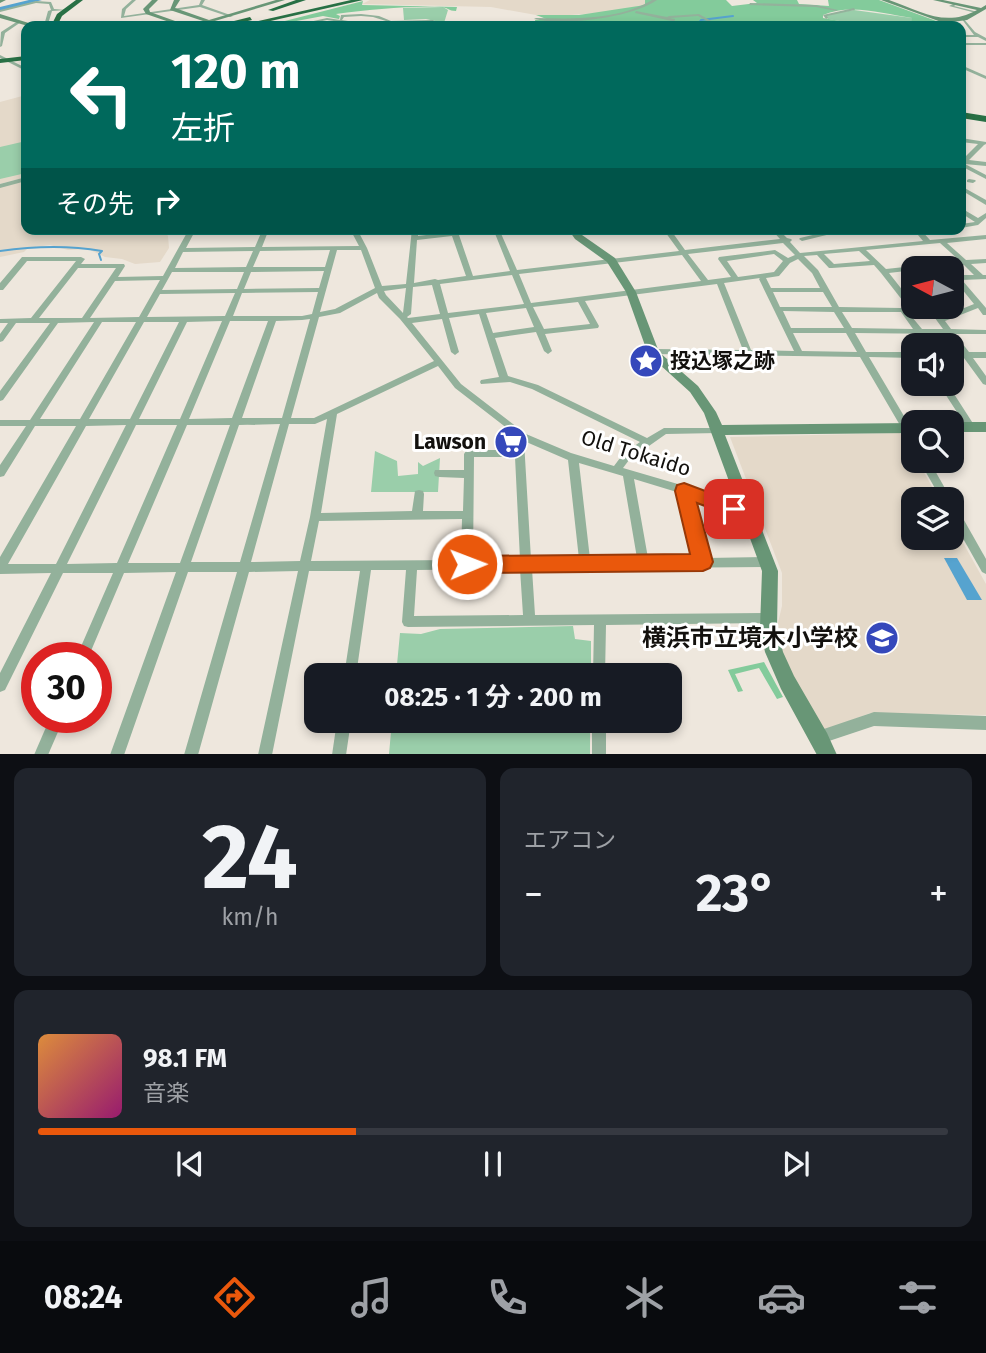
<!DOCTYPE html>
<html lang="ja">
<meta charset="utf-8">
<style>
body{margin:0;font-family:"Fira Sans","Noto Sans JP",sans-serif;background:#20242c;color:#f1f3f6;height:100vh;display:flex;flex-direction:column;font-size:26px;white-space:nowrap}
*{box-sizing:border-box;margin:0}
p{font-size:23px;color:#9ea1a6}
.icon{flex:none;width:38px;height:38px;fill:none;stroke:currentColor;stroke-width:2;stroke-linecap:round;stroke-linejoin:round}
.map{position:relative;height:754px;overflow:hidden}
.sheet{display:flex;flex-direction:column;gap:14px;padding:14px;background:#0d0f14;flex:1}
.sheet>*{flex:none}
.hud{position:absolute;left:21px;top:21px;width:945px;height:214px;border-radius:14px;box-shadow:0 4px 10px #0003;background:#00695c;color:#fff;overflow:hidden}
.needle{width:46px;rotate:277deg}
.buttons{position:absolute;left:901px;top:256px;display:grid;gap:14px}
.buttons a{display:grid;place-items:center;width:63px;height:63px;border-radius:14px;background:#171b24;box-shadow:0 4px 10px #0003;font-size:35px}
.speed{position:absolute;left:21px;top:642px;display:flex;gap:14px;font-size:35px;font-weight:700;text-align:center}
.speed>*{display:grid;place-content:center;width:91px;height:91px;border-radius:50%;background:#171b24;box-shadow:0 4px 10px #0003;line-height:1}
.speed .limit{border:10px solid #d22;background:#fff;color:#111}
.pin{position:absolute;display:grid;place-items:center;width:60px;height:60px;color:#fff;margin:-30px;border-radius:14px;box-shadow:0 4px 10px #0006}
.me{position:absolute;width:77px;margin:-38px;rotate:89deg;stroke-linejoin:round;filter:drop-shadow(0 0 5px #0008)}
.turn{display:flex;align-items:center;gap:24px;height:147px;padding:0 35px;font-size:32px}
.turn .icon{width:91px;height:91px;stroke-width:2.5}
.turn b{display:block;font-size:49px;line-height:60px}
.then{display:flex;align-items:center;height:66px;padding:0 35px;background:#0003;gap:14px;font-size:26px}
.big{font-size:52px;font-weight:700;line-height:1.1}
.sheet .tile{flex:1;display:flex;flex-direction:column;justify-content:center;gap:10px;min-width:0;padding:0 24px;border-radius:14px;background:#20242c}
.sheet .dial{align-items:center;gap:0}
.dial b{font-size:91px;line-height:1}
.song{display:flex;align-items:center;gap:21px}
.cover{width:84px;height:84px;border-radius:10px;background:linear-gradient(135deg,hsl(30 70% 55%),hsl(320 70% 35%))}
.played{height:7px;border-radius:4px;background:linear-gradient(90deg,#ea580c 35%,#363941 35%)}
.keys{display:flex;justify-content:space-around;direction:ltr}
.heat{display:flex;justify-content:space-between;align-items:center;font-size:38px;direction:ltr}
.sheet .tiles{flex:1;display:grid;gap:14px;grid-template-columns:1fr 1fr}
.tile:last-child{grid-column:span 2}
.trip{position:absolute;left:304px;top:663px;width:378px;height:70px;border-radius:14px;background:#171b24;box-shadow:0 4px 10px #0003;font-weight:700;line-height:70px;text-align:center}
.menu{display:flex;height:112px;justify-content:space-around;align-items:center;background:#090b0e;color:#9ea1a6}
.menu .icon{width:49px;height:49px}
.menu .current{color:#ea580c}
.menu b{font-size:32px;color:#f1f3f6}
.map>svg:first-child{display:block}
</style>
<div class="map">
<svg width="986" height="755" viewBox="0 0 986 755">
<rect width="100%" height="100%" fill="#eee7dd"/>
<g fill="#e4d9c9">
<polygon points="370,0 652,0 645,5 613,12 570,15 536,15 491,7 362,4"/>
<polygon points="26,95 26,177 0,184 0,102"/>
<polygon points="26,180 26,229 142,229 165,232 168,236 169,248 160,262 135,264 122,259 105,257 88,249 68,250 50,245 28,248 24,252 0,257 0,187"/>
<polygon points="900,433 913,453 914,460 917,460 939,499 914,499 914,537 952,537 952,523 986,584 986,715 870,713 822,732 793,681 779,645 776,631 782,606 782,573 730,437"/>
</g>
<g fill="#9aceaa">
<polygon points="443,7 448,10 444,23 426,19 404,20 403,8"/>
<polygon points="854,10 912,18 912,25 869,26 828,19 825,15"/>
<polygon points="26,141 26,173 0,179 0,147"/>
<polygon points="375,451 397,461 398,476 418,474 418,462 423,466 440,458 438,492 371,492"/>
<polygon points="573,626 575,639 591,641 591,675 396,675 400,633 421,634 440,629"/>
<polygon points="392,721 590,721 590,754 389,754"/>
</g>
<g fill="#83cb9b">
<path d="M645,0H726L732,6L757,3L753,0H797L799,4L829,6L828,0H879L939,22L942,25L911,26L912,18C883,14 851,3 823,15V18L869,26H832L831,23L817,22L816,26H702L695,24L690,26H536L535,20H549L536,15H579L645,5Z"/>
<path d="M363,1L362,5L457,7L456,11C448,11 448,7 440,7C406,6 368,10 336,14L340,16L339,19L323,16L270,26H251L277,23Z"/>
<polygon points="764,662 783,697 777,699 759,668 735,674 743,691 738,692 728,670"/>
</g>
<polygon fill="#56a3cf" points="944,558 957,558 982,600 967,600"/>
<g fill="none" stroke-linecap="round" stroke-linejoin="round">
<g stroke="#56a3cf" stroke-width="2">
<polyline points="698,24 701,20 733,16"/>
<path d="M0,251C34,246 68,245 102,251L99,254L101,260"/>
</g>
<polygon fill="#56a3cf" fill-rule="evenodd" points="29,0 42,0 0,11 0,7"/>
<g fill="#93b19b" fill-rule="evenodd">
<polygon points="132,0 136,0 126,9 124,16 199,5 201,0 205,0 202,5 233,16 230,17 200,7 121,18 122,9"/>
<path d="M652,0H657C632,18 563,26 534,19L536,18C574,19 619,20 652,0Z"/>
<polygon points="36,1 51,2 54,9 67,10 52,11 48,24 29,26 45,22 48,11 51,10 49,4 36,3 0,12 0,10"/>
<polygon points="750,3 816,5 838,10 836,11 816,7 749,5"/>
<polygon points="955,3 957,4 954,6 978,12 976,13 949,6"/>
<polygon points="854,8 855,10 827,16 828,18 826,19 823,15"/>
<polygon points="636,11 667,17 669,16 699,14 720,26 716,26 698,16 670,18 675,19 674,24 664,26 672,21 635,13"/>
<path d="M361,14L379,16L391,21L433,20L441,26H437L432,22L354,24L327,20L298,26H291L327,18L340,20L341,15ZM361,16L373,17L386,21L354,22L342,20L344,17Z"/>
<polygon points="961,18 963,18 975,32 986,38 986,41 978,37 961,37 961,35 974,35"/>
<polygon points="18,21 21,22 5,33 2,46 0,47 1,32"/>
<rect x="961" y="43" width="25" height="2"/>
<polygon points="0,55 26,68 26,71 0,58"/>
<polygon points="961,65 986,76 986,79 961,68"/>
<polygon points="961,138 986,142 986,144 984,145 969,160 986,162 986,166 965,164 986,175 986,179 961,166 961,161 978,144 961,142"/>
<polygon points="26,177 26,181 0,188 0,184"/>
<polygon points="969,179 975,180 976,181 973,183 967,182 967,180"/>
<polygon points="961,186 986,200 986,205 961,190"/>
<polygon points="961,208 978,218 986,213 986,218 978,225 961,228 961,224 975,222 961,213"/>
<path d="M189,229H269L262,247L359,246L350,229H357L367,248L382,286L406,284L412,229H418V236L451,232L450,229H456L457,231L475,229H499L517,270L679,251L663,229H670L685,250L780,239L771,229H778L787,238L791,239L792,240L790,242L800,253L923,241L913,229H920L930,240L986,235V239L947,243L966,260L986,259V263L971,264L983,275H986V279L962,280L986,308V315H983L978,308L945,321L951,329L986,330V334H955L969,352H986V358H973L986,376V385L983,384L964,358H952V352H960L946,334L855,333L866,352H914V358L869,357L914,433V445L911,444L860,357L651,354L650,352L654,349L743,350L717,284L585,301L599,326L598,328L545,334L552,351L548,354L544,351L536,332L495,338L508,376L538,385L647,438L664,428H721L723,430L721,432L718,433L666,434L629,460L623,468L688,487L735,505L751,507L752,510L751,513C731,516 710,504 691,497L707,558L768,557L772,559L774,562L772,565L768,567L532,569L535,615L767,613L771,614L773,618L771,622L767,623L606,625L605,676H593L594,625L408,627L404,626L402,622L406,570H371L356,676H344L360,571H309L272,755H258L298,571L249,572L198,755H184L237,572H188L124,755H110L176,572L124,573L88,658H76L113,573H63L5,690L0,692V673L51,573L0,574V557L76,426H35L4,476L0,477V465L26,426H0V420H30L94,322L58,323L3,400L0,401V391L50,323H16L3,341L0,342V334L8,323H0V319L31,318L76,261H27L3,290H0V283L22,257H81L85,259L81,264H124L125,266L118,277L163,276ZM494,231L510,271L473,276L459,235ZM194,233H261L255,247L186,248ZM452,236L466,276L438,280L435,279L414,283L417,240ZM783,243L795,255L788,258L775,250L719,257L718,259L731,277L708,280L688,254ZM940,243L960,261L886,269L866,250ZM330,250L325,267H253L260,251ZM337,250H361L375,288L335,309L320,312ZM253,251L246,267L175,268L183,252ZM859,251L870,261L834,264L824,254ZM774,254L783,261L774,272L738,277L727,261ZM682,255L701,281L531,303L519,274ZM817,255L829,268H832L874,265L881,273L906,305L901,308L839,307L818,270L804,256ZM798,259L812,273L820,288H771L766,278L779,276L790,263ZM964,265L974,275H963L952,280V285L957,283L974,304L942,317L934,306H926L943,329H922L907,311L914,306V301H911L889,273L914,270V268H940ZM78,268H116L82,318H39ZM324,271L319,288L244,289L251,272ZM172,272H244L237,289L162,290ZM512,275L524,304L448,313L440,284ZM760,278L759,279L794,351L751,350L724,283ZM160,280L139,317L90,318L115,281ZM432,285L440,314L408,318L407,317L411,314L413,287ZM406,288L403,313L386,295L384,291ZM318,292L312,314L302,316H233L242,293ZM773,292H823L832,307H780ZM235,293L225,316L147,317L160,294ZM377,293L379,298L400,319L434,361L314,418H291L319,317L340,313ZM578,302L590,324L544,329L533,307ZM526,308L534,327L493,333L486,313ZM783,311L834,312L844,328H791ZM842,312H901L913,329L852,328ZM479,314L499,377L481,380L480,382L481,384L510,382L532,389L640,442L623,454L614,466L571,453L526,434L461,384L412,323L442,319L451,352L455,355L459,352L449,318ZM310,319L282,418H242L276,321L302,320ZM222,321L180,419H139L187,322ZM230,321H268L232,418L189,419ZM102,322H136L80,419H40ZM144,322H179L130,419H89ZM793,333H846L857,352L802,351ZM438,366L455,388L517,436L514,440L515,450H469L466,451L464,454V470H435L434,473L435,476L439,477L464,478L463,511H423L424,494L423,491L419,490L415,491L412,511L321,513L337,414ZM327,419L310,517L300,561L251,562L289,424H315ZM280,424L240,562H191L239,425ZM126,425L56,564H8L86,426ZM136,425H177L117,563L67,564ZM187,425H230L180,563H128ZM524,441L568,460L579,559H531ZM474,457H515L520,559L473,560ZM579,463L623,476L637,558L590,559ZM634,479L680,493L696,558H648ZM462,519L461,560L311,561L319,521ZM520,569L523,615L414,616L417,570Z"/>
<polygon points="838,229 851,229 802,241 799,239 800,238"/>
<polygon points="938,383 947,383 974,425 976,427 974,429 968,429"/>
<polygon points="919,460 929,460 951,499 941,499"/>
<polygon points="952,505 956,506 986,559 986,574 982,572 952,519"/>
<polygon points="874,712 986,716 986,730 874,726 820,744 815,742 813,737 815,732"/>
<polygon points="50,718 64,718 48,755 34,755"/>
<polygon points="337,721 351,721 346,755 332,755"/>
<rect x="592" y="721" width="14" height="34"/>
</g>
<g fill="#689676" fill-rule="evenodd">
<polygon points="0,0 6,0 0,3"/>
<polygon points="152,0 158,0 149,9 150,12 189,26 181,26 146,14 143,9"/>
<polygon points="174,0 180,0 175,8 209,20 276,0 285,0 198,26 190,26 203,21 170,10"/>
<path d="M881,0H889C921,11 945,28 977,10L933,0H943L981,8L986,5V9L967,20L944,23Z"/>
<polygon points="0,14 35,25 36,26 28,26 0,18"/>
<polygon points="60,23 62,26 50,26 51,25"/>
<polygon points="568,229 578,229 582,235 615,258 636,292 659,352 698,386 716,412 722,425 914,423 914,433 725,435 778,571 777,628 783,652 794,676 827,733 837,755 817,755 781,689 765,652 760,628 762,571 704,413 690,392 648,354 626,292 607,262 575,239"/>
<rect x="952" y="422" width="34" height="10"/>
</g>
<g fill="#287045" fill-rule="evenodd">
<polygon points="76,0 83,0 62,16 57,26 51,26 57,14"/>
<polygon points="296,0 306,0 273,11 268,10"/>
<polygon points="351,0 363,0 249,26 236,26"/>
<polygon points="250,17 252,20 227,26 214,26"/>
<polygon points="26,56 26,60 0,63 0,59"/>
<polygon points="961,112 986,116 986,122 961,118"/>
</g>
</g>
<polygon fill="#ea580c" stroke="#983908" stroke-width="2" points="684,483 740,504 743,509 740,514 734,517 697,503 713,562 710,568 703,571 467,573 460,571 457,564 460,558 467,556 690,554 675,491 677,485"/>
<defs>
<symbol id="sight-disc" viewBox="-11 -11 22 22"><circle r="9.5" fill="#3548bb" stroke="#fff"/><path d="M0-6L1.8-2.2L6-1.7L2.9 1.2L3.7 5.4L0 3.3L-3.7 5.4L-2.9 1.2L-6-1.7L-1.8-2.2Z" fill="#fff"/></symbol>
<symbol id="supermarket-disc" viewBox="-11 -11 22 22"><circle r="9.5" fill="#3548bb" stroke="#fff"/><path d="M-6-5.5h2.5l.6 2H6L4.5 2H-2.5L-4.4-4H-6ZM-1.5 3.2a1.3 1.3 0 1 0 .1 0ZM3 3.2a1.3 1.3 0 1 0 .1 0Z" fill="#fff"/></symbol>
<symbol id="school-disc" viewBox="-11 -11 22 22"><circle r="9.5" fill="#3548bb" stroke="#fff"/><path d="M0-5L7-2L0 1L-7-2ZM-4 1L0 2.5L4 1V4Q0 6-4 4Z" fill="#fff"/></symbol>
</defs>
<g fill-rule="evenodd">
<use href="#sight-disc" x="627" y="342" width="38" height="38"/>
<use href="#supermarket-disc" x="492" y="423" width="38" height="38"/>
<use href="#school-disc" x="863" y="619" width="38" height="38"/>
</g>
<g text-anchor="middle" stroke-width="6" stroke-linejoin="round" paint-order="stroke">
<g font-size="21" font-weight="bold" fill="#13110e" stroke="#fff" text-anchor="start">
<text x="670" y="368">投込塚之跡</text>
<text x="486" y="449" text-anchor="end">Lawson</text>
</g>
<g font-size="21" fill="#13110e" stroke="#fff">
<text transform="translate(636 453) rotate(17)" y="7">Old Tokaido</text>
</g>
<g font-size="24" font-weight="bold" fill="#13110e" stroke="#fff" text-anchor="end">
<text x="858" y="646">横浜市立境木小学校</text>
</g>
</g>
</svg>
<div class="buttons">
<a><svg class="needle" viewBox="-14 -14 28 28"><path d="M0-13l5 13h-10z" fill="#e53935"/><path d="M0 13l5-13h-10z" fill="#9ea1a6"/></svg></a>
<a><svg class="icon" aria-label="sound" viewBox="0 0 24 24"><path d="M4 9h4l5-4v14l-5-4H4zM17 9q2 3 0 6"/></svg></a>
<a><svg class="icon" aria-label="search" viewBox="0 0 24 24"><circle cx="10" cy="10" r="6"/><path d="M15 15l6 6"/></svg></a>
<a><svg class="icon" aria-label="layers" viewBox="0 0 24 24"><path d="M12 4l9 5-9 5-9-5zM3 14l9 5 9-5"/></svg></a>
</div>
<div class="speed"><div class="limit">30</div></div>
<div class="pin" style="left:734px;top:509px;background:#d93025"><svg class="icon" aria-label="arrive" viewBox="0 0 24 24"><path d="M6 21V4h12l-3 4 3 4H6"/></svg></div>
<svg class="me" style="left:467px;top:564px" viewBox="-20 -20 40 40"><circle r="17" fill="#ea580c" stroke="#fff" stroke-width="3"/><path d="M0-11L8 9 0 5-8 9z" fill="#fff"/></svg>
<div class="trip">08:25 · 1 分 · 200 m</div>
<div class="hud">
<div class="turn"><svg class="icon" aria-label="left" viewBox="0 0 24 24"><path d="M17 20v-9H6M10 6l-5 5 5 5"/></svg><div><b>120 m</b>左折</div></div>
<div class="then">その先<svg class="icon" aria-label="right" viewBox="0 0 24 24"><path d="M7 20v-9h11M14 6l5 5-5 5"/></svg></div>
</div>
</div>
<section class="sheet">
<div class="tiles">
<div class="tile dial"><b>24</b><p>km/h</p></div>
<div class="tile"><p>エアコン</p>
<div class="heat"><a>−</a><b class="big">23°</b><a>+</a></div>
</div>
<div class="tile">
<div class="song"><i class="cover"></i><div><b>98.1 FM</b><p>音楽</p></div></div>
<div class="played"></div>
<div class="keys"><svg class="icon" aria-label="previous" viewBox="0 0 24 24"><path d="M18 5L8 12l10 7zM5 5v14"/></svg><svg class="icon" aria-label="pause" viewBox="0 0 24 24"><path d="M8 5v14M16 5v14"/></svg><svg class="icon" aria-label="next" viewBox="0 0 24 24"><path d="M6 5l10 7-10 7zM19 5v14"/></svg></div>
</div>
</div>
</section>
<nav class="menu">
<b>08:24</b>
<svg class="icon current" aria-label="directions" viewBox="0 0 24 24"><path d="M12 3l9 9-9 9-9-9zM9 14v-3h6M13 9l2 2-2 2"/></svg>
<svg class="icon" aria-label="music" viewBox="0 0 24 24"><path d="M9 18V5l10-2v13"/><circle cx="6" cy="18" r="3"/><circle cx="16" cy="16" r="3"/></svg>
<svg class="icon" aria-label="phone" viewBox="0 0 24 24"><path d="M5 4h4l2 5-3 2q2 4 5 5l2-3 5 2v4C11 20 4 13 5 4z"/></svg>
<svg class="icon" aria-label="climate" viewBox="0 0 24 24"><path d="M12 3v18M4 7l16 10M4 17L20 7"/></svg>
<svg class="icon" aria-label="car" viewBox="0 0 24 24"><path d="M5 17H2v-5l4-1 3-4h7l3 4 3 1v5h-3M9 17h6M6 11h13"/><circle cx="7" cy="17" r="2"/><circle cx="17" cy="17" r="2"/></svg>
<svg class="icon" aria-label="filters" viewBox="0 0 24 24"><path d="M4 7h16M4 17h16"/><circle cx="9" cy="7" r="2"/><circle cx="15" cy="17" r="2"/></svg>
</nav>
